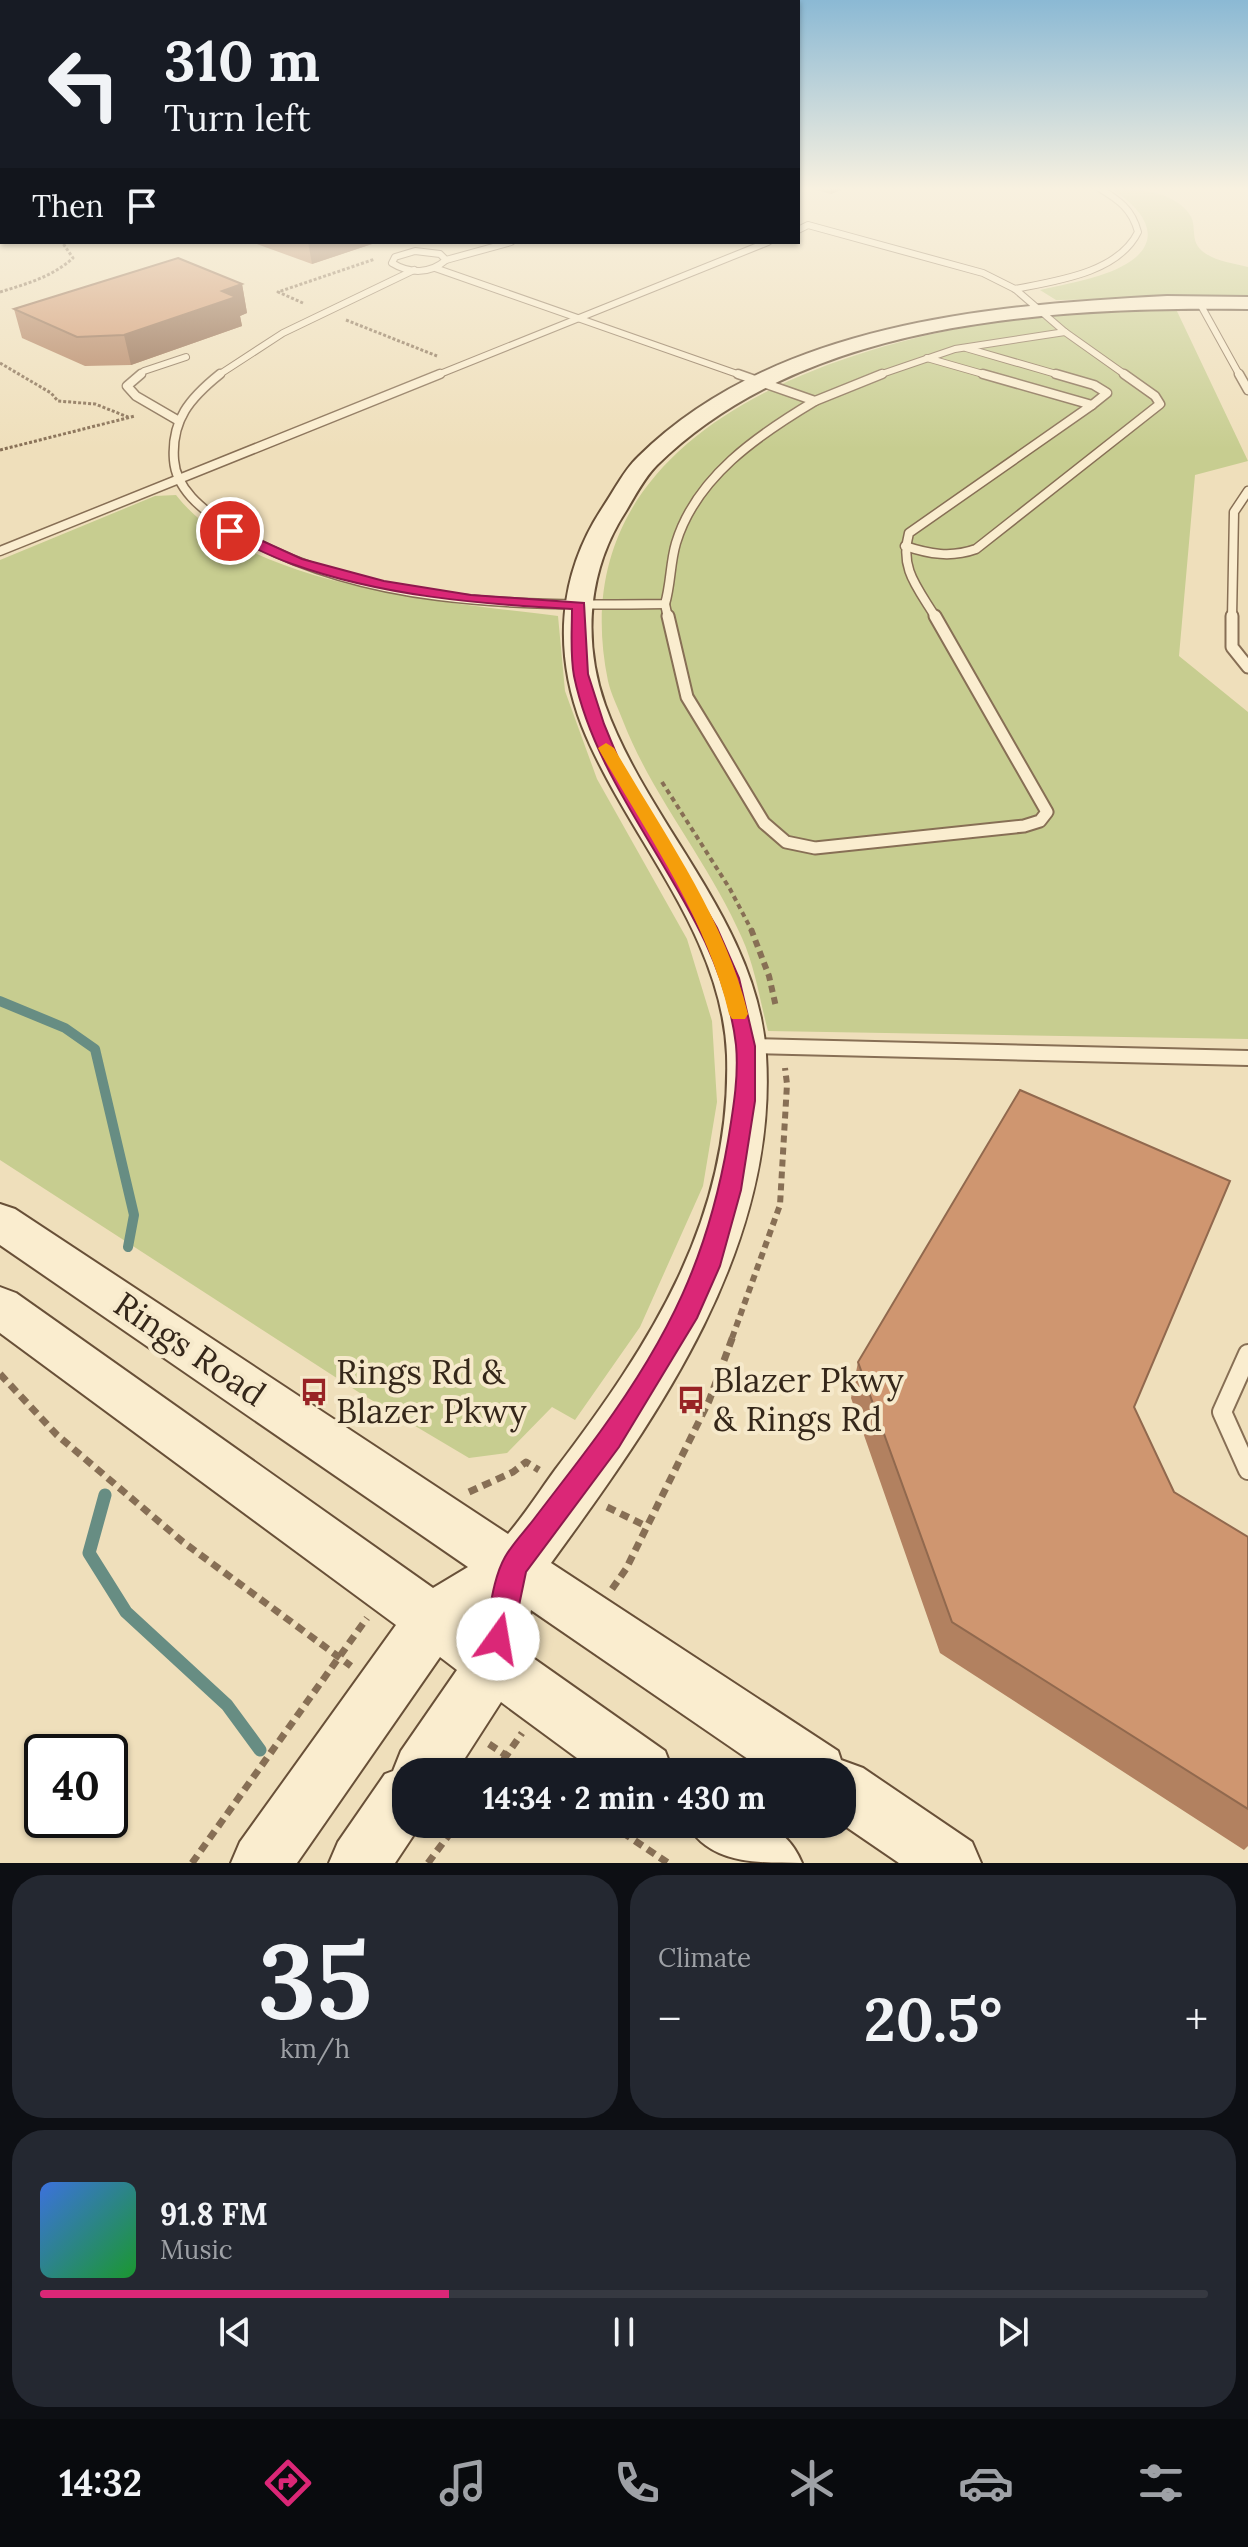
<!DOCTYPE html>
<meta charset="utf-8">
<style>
body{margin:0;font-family:Lora,serif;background:#242831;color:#f1f3f6;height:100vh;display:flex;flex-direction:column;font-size:30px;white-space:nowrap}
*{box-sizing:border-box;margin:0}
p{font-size:26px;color:#9ea1a6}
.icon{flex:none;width:44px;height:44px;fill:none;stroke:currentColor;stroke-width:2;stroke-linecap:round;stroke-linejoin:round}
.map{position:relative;height:1863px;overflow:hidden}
.drawer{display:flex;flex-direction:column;gap:12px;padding:12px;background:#0d0f14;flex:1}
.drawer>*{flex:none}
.banner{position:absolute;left:0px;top:0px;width:800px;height:244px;box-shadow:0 2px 6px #0004;background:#171b24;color:#f1f3f6;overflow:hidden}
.speed{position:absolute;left:24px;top:1734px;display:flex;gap:16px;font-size:40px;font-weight:700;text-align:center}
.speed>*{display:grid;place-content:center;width:104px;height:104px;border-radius:50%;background:#171b24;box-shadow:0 2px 6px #0004;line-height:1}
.speed .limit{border:4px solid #111;border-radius:12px;background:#fff;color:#111}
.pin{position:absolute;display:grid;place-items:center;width:68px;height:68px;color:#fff;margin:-34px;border:4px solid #fff;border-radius:50%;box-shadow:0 2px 8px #0007}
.me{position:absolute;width:88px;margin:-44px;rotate:13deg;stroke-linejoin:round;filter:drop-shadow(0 0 6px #0008)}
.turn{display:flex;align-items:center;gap:28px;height:168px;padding:0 32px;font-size:36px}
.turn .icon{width:104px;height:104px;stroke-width:2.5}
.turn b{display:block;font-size:56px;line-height:68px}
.then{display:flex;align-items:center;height:76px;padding:0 32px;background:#0003;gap:16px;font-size:30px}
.big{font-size:60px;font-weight:700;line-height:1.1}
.drawer .tile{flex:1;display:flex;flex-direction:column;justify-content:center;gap:12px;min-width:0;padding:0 28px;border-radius:32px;background:#242831}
.drawer .dial{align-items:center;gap:0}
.dial b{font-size:104px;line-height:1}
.song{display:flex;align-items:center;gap:24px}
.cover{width:96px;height:96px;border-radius:12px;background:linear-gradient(135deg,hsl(220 70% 55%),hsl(130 70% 35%))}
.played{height:8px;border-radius:4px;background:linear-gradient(90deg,#db2777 35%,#363941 35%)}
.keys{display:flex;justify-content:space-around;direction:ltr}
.heat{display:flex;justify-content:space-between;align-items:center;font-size:44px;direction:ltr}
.drawer .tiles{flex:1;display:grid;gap:12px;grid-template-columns:1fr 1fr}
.tile:last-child{grid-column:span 2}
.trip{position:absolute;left:392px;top:1758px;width:464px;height:80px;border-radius:32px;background:#171b24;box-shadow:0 2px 6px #0004;font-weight:700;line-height:80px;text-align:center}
.tab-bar{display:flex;height:128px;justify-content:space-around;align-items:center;background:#090b0e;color:#9ea1a6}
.tab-bar .icon{width:56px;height:56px}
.tab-bar .active{color:#db2777}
.tab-bar b{font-size:36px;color:#f1f3f6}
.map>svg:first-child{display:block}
</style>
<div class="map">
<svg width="1248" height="1863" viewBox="0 0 1248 1863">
<rect width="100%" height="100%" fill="#efdfbb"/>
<g fill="#c7cd90">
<path d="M1109,188C1134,188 1175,191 1190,215C1197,226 1190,240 1201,250C1213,261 1232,263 1248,267V297L1056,300L1040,290C1069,283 1106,278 1131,261C1168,235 1136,203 1109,188Z"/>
<path d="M1175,307L1248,461L1195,475L1179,656L1248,712V1039L768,1031C760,1001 755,967 742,938C709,862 653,798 623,721C618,708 611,694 608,681C560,448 797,357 982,324C1046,312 1111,311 1175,307Z"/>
<path d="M176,495C248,588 448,602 558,616L565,691L597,779L687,939L712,1021L717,1102L703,1186L640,1327L575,1420L552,1407L507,1453L469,1458L363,1395L0,1160V560L155,496Z"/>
</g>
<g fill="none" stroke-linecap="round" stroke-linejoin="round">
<polyline stroke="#678d83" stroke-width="10" points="0,1001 65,1028 95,1049 134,1215 128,1247"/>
<polyline stroke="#678d83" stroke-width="13" points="105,1495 89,1553 126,1612 227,1705 260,1750"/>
<defs>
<g id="lane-far4">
<polyline points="798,230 808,225 983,273 1015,289 1065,332 955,349 876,376"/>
<path d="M415,251L440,254L446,260C430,274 410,274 392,263L395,257Z"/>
<polyline points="446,260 511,242"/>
<polyline points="435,268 743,376"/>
<path d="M1015,289C1056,281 1118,273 1138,232C1132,209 1119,200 1099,188"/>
<polyline points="1199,302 1240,376"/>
<polyline points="1065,332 1127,376"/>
<polyline points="966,348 1063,376"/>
<polyline points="927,358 990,376"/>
<polyline points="138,376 144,371 186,357"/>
<polyline points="217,376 283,333 414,270"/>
<polyline points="435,376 768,242"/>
</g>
<g id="lane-far3">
<polyline points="141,374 127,386 136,396 179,421"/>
<path d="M220,374C190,398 171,420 174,460C176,489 202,509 224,524C350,607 520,606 665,604C671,584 670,563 676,543C696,477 758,435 815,401"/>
<polyline points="738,374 815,401 882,374"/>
<polyline points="1056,374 1094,385 1107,393 1092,405"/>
<polyline points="1239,374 1248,390"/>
<path d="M905,546C929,554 951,558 976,549L1160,404L1155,396L1124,374"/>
<polyline points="0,551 440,374"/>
<polyline points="665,604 668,618"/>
<path d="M936,618C918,588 899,569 909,533L1092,405L983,374"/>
<polyline points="1232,618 1234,512 1248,491"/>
</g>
<g id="lane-far2">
<polyline points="668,616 687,697 764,823 786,842 815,848 1024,826 1040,821 1047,812 935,616"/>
<polyline points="1232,616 1232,647 1248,667"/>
</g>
<polyline id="lane-far1" points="749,1046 1248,1058"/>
<polyline id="lane" points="1248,1354 1222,1412 1248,1470"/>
<g id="secondary">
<path d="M1167,296L1248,297V309C1050,307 806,319 657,465C644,478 635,496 626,511C588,569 582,639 605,705C648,825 758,923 766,1055C778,1247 659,1415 551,1563L838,1751L841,1760L863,1768L972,1842L981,1863H899L842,1824V1772H767L531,1610L523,1651L665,1751L673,1772H596L501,1702L456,1772H406V1824H421L395,1863H329L338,1842L385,1774L393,1771L401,1751L457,1670L440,1657L297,1863H231L240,1842L396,1625L0,1333V1287L16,1293L433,1588L468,1567L0,1245V1204L15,1209L508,1534C525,1514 539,1492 555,1470C650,1345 732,1219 727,1055C722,931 626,836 582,726C553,651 558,575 603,507C614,491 624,470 638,457C772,324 989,305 1167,296Z"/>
<path d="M687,1824C736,1824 780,1810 802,1863C753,1863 709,1863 687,1824Z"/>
</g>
</defs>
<use href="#lane-far4" stroke="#876f55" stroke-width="8"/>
<use href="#lane-far3" stroke="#876f55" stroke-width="11"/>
<use href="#lane-far2" stroke="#876f55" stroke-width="15"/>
<use href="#lane-far1" stroke="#876f55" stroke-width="18"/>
<use href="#lane" stroke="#876f55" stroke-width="22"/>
<use href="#secondary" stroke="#685038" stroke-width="4"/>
<g stroke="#876f55" stroke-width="3" stroke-dasharray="3 2" stroke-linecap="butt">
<path d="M0,292C26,284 52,277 73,258L62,242"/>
<polyline points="303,303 278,292 375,259"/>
<polyline points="346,320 437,356"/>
<polyline points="0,363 51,393 58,401 95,404 128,417"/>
<polyline points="0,450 135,416"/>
</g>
<polyline stroke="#876f55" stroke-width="4" stroke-dasharray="5 4" stroke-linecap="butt" points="662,782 730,889 752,931"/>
<g stroke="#876f55" stroke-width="6" stroke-dasharray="7 5" stroke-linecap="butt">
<polyline points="751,929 769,976 776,1007"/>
<polyline points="732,1338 780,1205 787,1084 785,1068"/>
</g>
<g stroke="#876f55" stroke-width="7" stroke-dasharray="9 6" stroke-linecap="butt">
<polyline points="0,1374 57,1435 183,1542 351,1666"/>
<polyline points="469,1492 513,1472 526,1462 539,1470"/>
<polyline points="607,1507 646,1526"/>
<polyline points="612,1589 626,1569 709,1401 733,1336"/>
<polyline points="489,1744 531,1772"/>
<polyline points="495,1772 522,1733"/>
<polyline points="610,1824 668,1863"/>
<polyline points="192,1863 367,1618"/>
<polyline points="428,1863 457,1824"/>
</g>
<use href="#lane-far4" stroke="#faedcf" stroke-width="6"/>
<use href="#lane-far3" stroke="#faedcf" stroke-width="8"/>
<use href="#lane-far2" stroke="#faedcf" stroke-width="11"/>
<use href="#lane-far1" stroke="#faedcf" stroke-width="14"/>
<use href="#lane" stroke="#faedcf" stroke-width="18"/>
<use href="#secondary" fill="#faedcf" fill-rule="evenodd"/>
</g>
<g fill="#b28160">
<polygon points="810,188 845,188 831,194"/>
<polygon points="251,242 378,242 312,264"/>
<polygon points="242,284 247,313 240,316 242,326 131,365 85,366 22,338 14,309"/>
<polygon points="858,1362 1134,1407 1174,1492 1248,1537 1248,1846 1244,1850 940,1653 851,1398"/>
</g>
<g fill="#91694e">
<polygon points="831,188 845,188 831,194"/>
<polygon points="308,242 378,242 312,264"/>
<polygon points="242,284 247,313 240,316 242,326 131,365 124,335 222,291"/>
</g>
<g fill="#cf9670" stroke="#91694e" stroke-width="2">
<polygon points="178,258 242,284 222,291 236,297 124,335 77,337 14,309"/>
<polygon points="1020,1090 1230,1181 1134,1407 1174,1492 1248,1537 1248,1809 952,1622 858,1362"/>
</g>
<linearGradient id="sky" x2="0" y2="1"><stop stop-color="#8bb9d4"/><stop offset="0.42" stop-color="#f8f1e0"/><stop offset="1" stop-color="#f8f1e0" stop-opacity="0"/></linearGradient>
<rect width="1248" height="449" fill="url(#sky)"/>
<path fill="#db2777" stroke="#8e194d" stroke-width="2" d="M225,528H234L302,559L384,581L471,595L584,603L588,674L604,724L618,758L717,928L739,978L755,1046V1101L741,1190L720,1266L697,1318L619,1447L526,1572L512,1639L508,1649L498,1653L488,1649L484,1639C490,1614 492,1580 505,1557C513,1543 525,1531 534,1519C556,1490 579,1461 600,1432C669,1337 708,1257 728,1141C733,1110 739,1077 736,1045C720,907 602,810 574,676C570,655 572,631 572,609C478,604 382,596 292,564C269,556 247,544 225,534Z"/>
<path fill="#f59e0b" d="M606,743L614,748C663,833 725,918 748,1014L745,1019H732L729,1014C707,918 646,833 598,748Z"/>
<defs>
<symbol id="bus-bare" viewBox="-9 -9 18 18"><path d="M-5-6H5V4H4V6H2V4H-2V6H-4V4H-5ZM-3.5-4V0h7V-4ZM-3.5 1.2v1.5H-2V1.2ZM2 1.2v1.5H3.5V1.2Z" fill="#982325" stroke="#f6e9cb" stroke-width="2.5" paint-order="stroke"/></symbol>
</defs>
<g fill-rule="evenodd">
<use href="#bus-bare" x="294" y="1372" width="40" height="40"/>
<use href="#bus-bare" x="671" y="1380" width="40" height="40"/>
</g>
<g text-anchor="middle" stroke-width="8" stroke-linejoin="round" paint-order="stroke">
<g font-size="34" fill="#35271a" stroke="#f6e9cb">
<text transform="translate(190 1349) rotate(34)" y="12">Rings Road</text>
</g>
<g font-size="34" fill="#35271a" stroke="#f6e9cb" text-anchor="start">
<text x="336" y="1384">Rings Rd &amp;<tspan x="336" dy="39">Blazer Pkwy</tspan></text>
<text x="713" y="1392">Blazer Pkwy<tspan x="713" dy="39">&amp; Rings Rd</tspan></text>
</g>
</g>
</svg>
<div class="speed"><div class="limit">40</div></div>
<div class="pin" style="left:230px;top:531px;background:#d93025"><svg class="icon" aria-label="arrive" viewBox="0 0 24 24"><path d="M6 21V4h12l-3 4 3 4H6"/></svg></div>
<svg class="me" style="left:498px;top:1639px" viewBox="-20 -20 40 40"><circle r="19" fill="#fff"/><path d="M0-13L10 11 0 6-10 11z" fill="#db2777"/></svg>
<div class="trip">14:34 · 2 min · 430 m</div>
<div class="banner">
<div class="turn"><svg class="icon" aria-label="left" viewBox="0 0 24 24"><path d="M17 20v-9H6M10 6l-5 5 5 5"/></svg><div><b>310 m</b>Turn left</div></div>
<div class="then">Then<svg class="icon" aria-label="arrive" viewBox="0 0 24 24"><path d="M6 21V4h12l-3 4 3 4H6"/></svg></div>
</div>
</div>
<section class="drawer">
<div class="tiles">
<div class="tile dial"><b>35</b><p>km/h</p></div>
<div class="tile"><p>Climate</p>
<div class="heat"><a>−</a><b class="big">20.5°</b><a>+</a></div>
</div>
<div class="tile">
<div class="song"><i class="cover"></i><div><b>91.8 FM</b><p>Music</p></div></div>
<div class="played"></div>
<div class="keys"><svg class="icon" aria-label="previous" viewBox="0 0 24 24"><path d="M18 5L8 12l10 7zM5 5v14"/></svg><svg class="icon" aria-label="pause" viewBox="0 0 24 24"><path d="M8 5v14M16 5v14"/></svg><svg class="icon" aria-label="next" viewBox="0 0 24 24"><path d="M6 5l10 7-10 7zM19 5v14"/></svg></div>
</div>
</div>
</section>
<nav class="tab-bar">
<b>14:32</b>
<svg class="icon active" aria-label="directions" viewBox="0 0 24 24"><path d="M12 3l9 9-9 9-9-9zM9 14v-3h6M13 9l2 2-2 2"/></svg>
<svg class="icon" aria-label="music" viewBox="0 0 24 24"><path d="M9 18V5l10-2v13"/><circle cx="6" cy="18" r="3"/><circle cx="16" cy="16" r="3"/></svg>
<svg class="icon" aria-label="phone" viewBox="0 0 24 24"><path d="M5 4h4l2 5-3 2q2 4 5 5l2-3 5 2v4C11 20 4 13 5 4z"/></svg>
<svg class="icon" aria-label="climate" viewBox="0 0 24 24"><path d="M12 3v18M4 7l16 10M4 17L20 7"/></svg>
<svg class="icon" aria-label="car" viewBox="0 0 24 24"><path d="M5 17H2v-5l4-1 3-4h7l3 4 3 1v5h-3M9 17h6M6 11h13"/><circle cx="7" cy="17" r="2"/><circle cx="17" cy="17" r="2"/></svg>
<svg class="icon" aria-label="filters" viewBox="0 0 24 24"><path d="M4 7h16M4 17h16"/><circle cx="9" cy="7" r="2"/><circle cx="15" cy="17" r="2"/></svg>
</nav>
